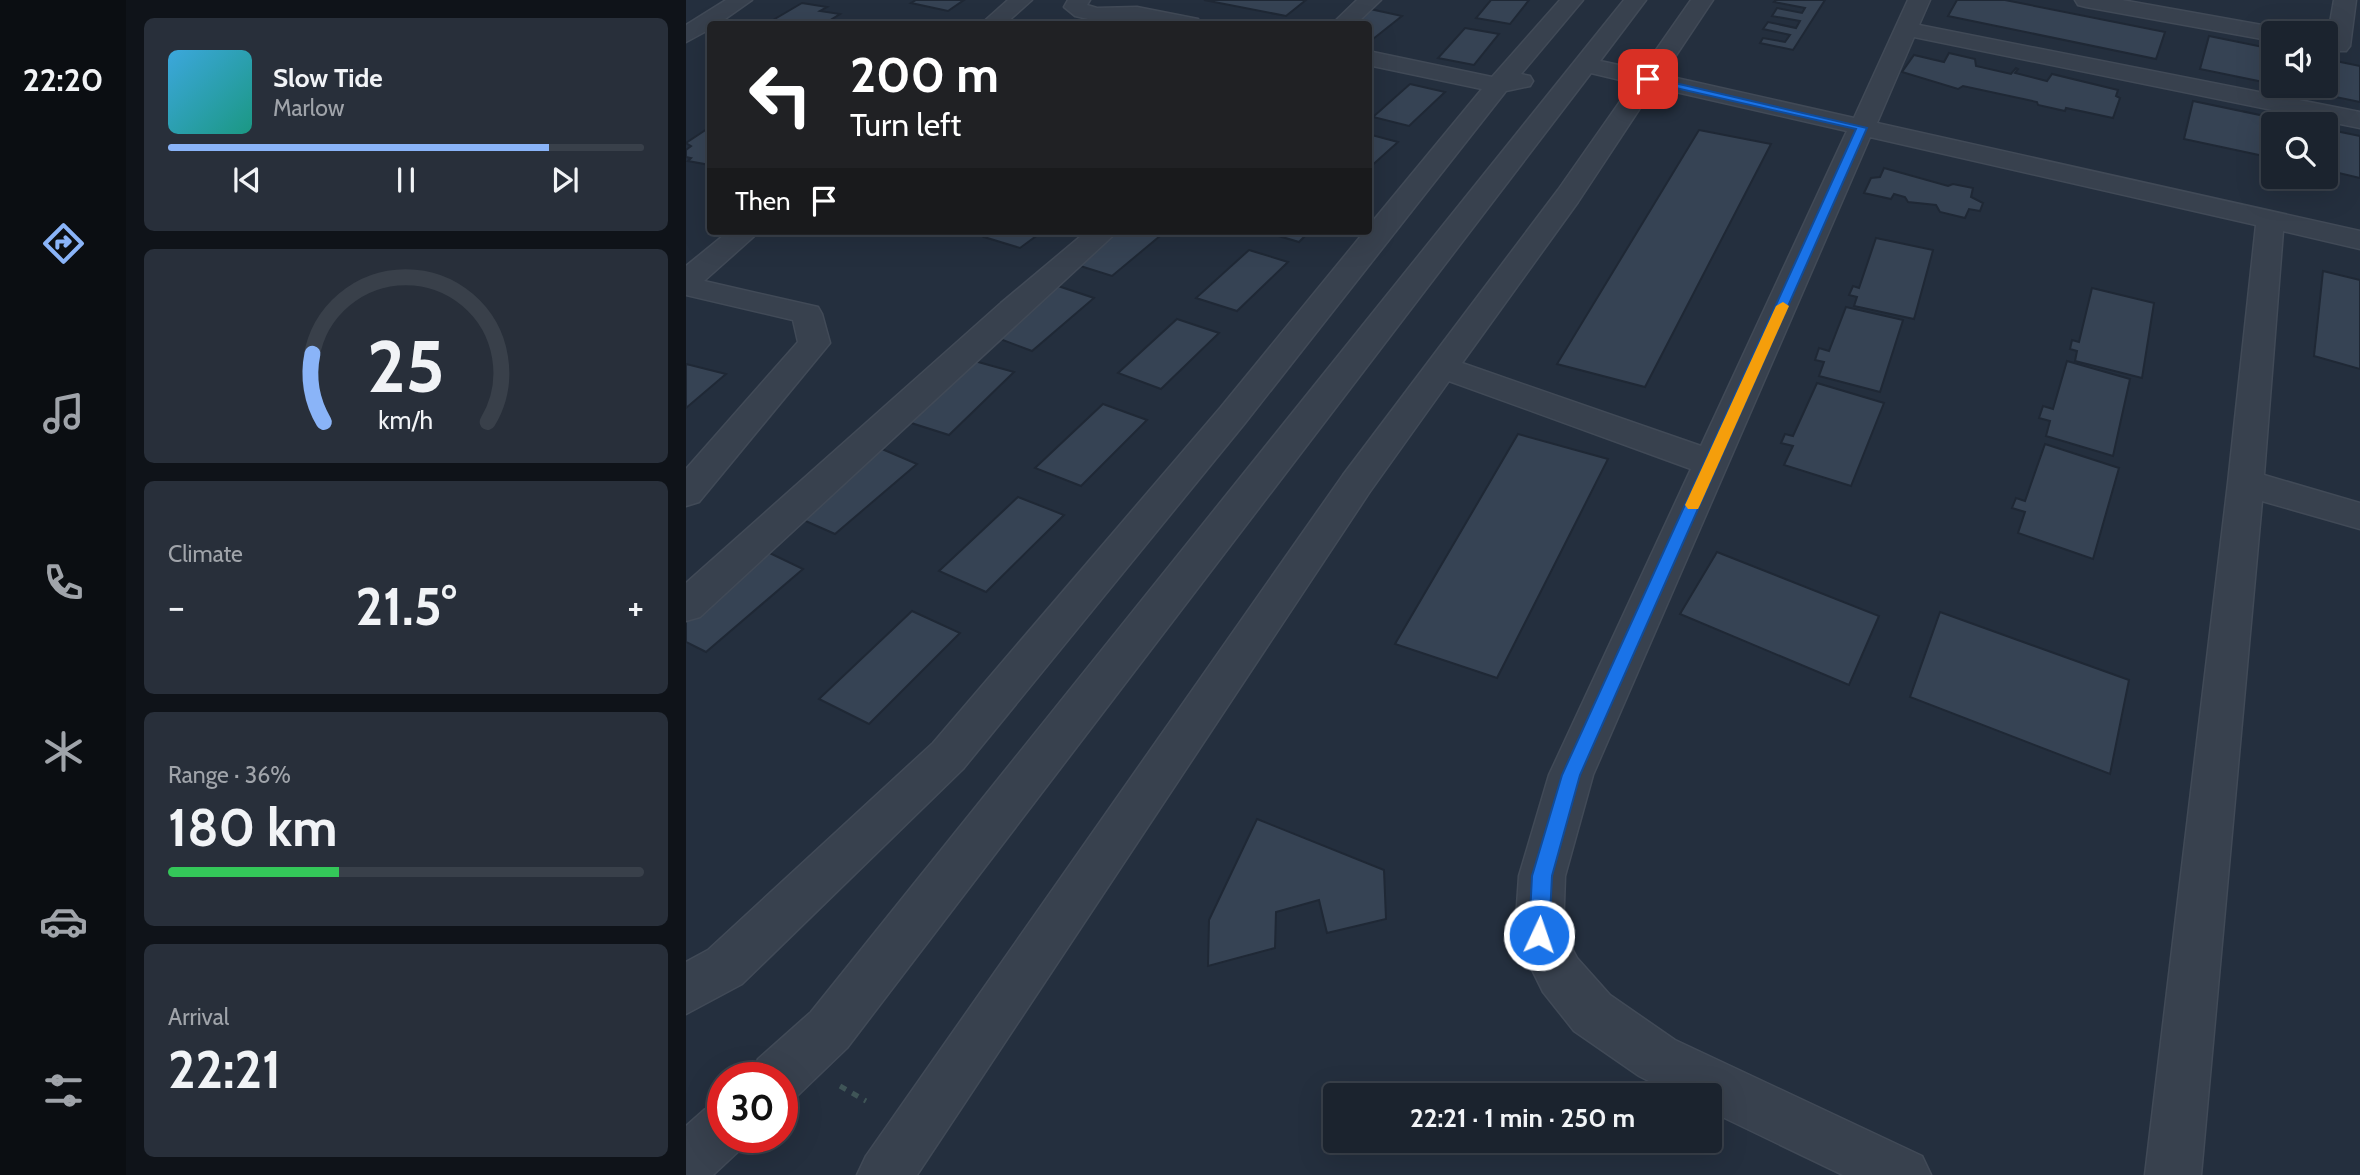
<!DOCTYPE html>
<meta charset="utf-8">
<style>
body{margin:0;font-family:Cabin,sans-serif;background:#282f3a;color:#f1f3f6;height:100vh;display:flex;flex-direction:column;font-size:26px;white-space:nowrap}
*{box-sizing:border-box;margin:0}
p{font-size:23px;color:#a0a4aa}
.icon{flex:none;width:38px;height:38px;fill:none;stroke:currentColor;stroke-width:2;stroke-linecap:round;stroke-linejoin:round}
.map{position:relative;flex:1;overflow:hidden}
.sheet{display:flex;flex-direction:column;gap:18px;padding:18px;background:#0f1319;width:560px}
.sheet>*{flex:none}
.top-card{position:absolute;left:21px;top:21px;width:665px;height:214px;border-radius:7px;box-shadow:0 7px 28px #0002,0 0 0 2px #39404a;background:#202124;color:#fff;overflow:hidden}
.fabs{position:absolute;left:1575px;top:21px;display:grid;gap:14px}
.fabs a{display:grid;place-items:center;width:77px;height:77px;border-radius:7px;background:#1b232e;box-shadow:0 7px 28px #0002,0 0 0 2px #39404a;font-size:35px}
.speed{position:absolute;left:21px;top:1062px;display:flex;gap:14px;font-size:35px;font-weight:700;text-align:center}
.speed>*{display:grid;place-content:center;width:91px;height:91px;border-radius:50%;background:#1b232e;box-shadow:0 7px 28px #0002,0 0 0 2px #39404a;line-height:1}
.speed .limit{border:10px solid #d22;background:#fff;color:#111}
.pin{position:absolute;display:grid;place-items:center;width:60px;height:60px;color:#fff;margin:-30px;border-radius:14px;box-shadow:0 4px 10px #0006}
.me{position:absolute;width:77px;margin:-38px;rotate:3deg;stroke-linejoin:round;filter:drop-shadow(0 0 5px #0008)}
.turn{display:flex;align-items:center;gap:24px;height:147px;padding:0 28px;font-size:32px}
.turn .icon{width:91px;height:91px;stroke-width:2.5}
.turn b{display:block;font-size:49px;line-height:60px}
.then{display:flex;align-items:center;height:66px;padding:0 28px;background:#0003;gap:14px;font-size:26px}
.big{font-size:52px;font-weight:700;line-height:1.1}
.sheet .card{flex:1;display:flex;flex-direction:column;justify-content:center;gap:10px;min-width:0;padding:0 24px;border-radius:10px;background:#282f3a}
.sheet .dial{align-items:center;gap:0}
.dial svg{height:182px;overflow:visible;fill:none;stroke:#39404a;stroke-width:7;stroke-linecap:round;text-anchor:middle}
.dial text{fill:#f1f3f6;stroke:none}
.song{display:flex;align-items:center;gap:21px}
.cover{width:84px;height:84px;border-radius:10px;background:linear-gradient(135deg,hsl(200 70% 55%),hsl(170 70% 35%))}
.played{height:7px;border-radius:4px;background:linear-gradient(90deg,#8ab4f8 80%,#39404a 80%)}
.keys{display:flex;justify-content:space-around;direction:ltr}
.heat{display:flex;justify-content:space-between;align-items:center;font-size:38px;direction:ltr}
.charge{height:10px;border-radius:5px;background:linear-gradient(90deg,#34c759 36%,#39404a 0)}
.trip{position:absolute;left:637px;top:1083px;width:399px;height:70px;border-radius:7px;background:#1b232e;box-shadow:0 7px 28px #0002,0 0 0 2px #39404a;font-weight:700;line-height:70px;text-align:center}
main{display:flex;flex:1;min-height:0}
.menu{display:flex;flex-direction:column;width:126px;justify-content:space-around;align-items:center;background:#0b0e12;color:#a0a4aa}
.menu .icon{width:49px;height:49px}
.menu .active{color:#8ab4f8}
.menu b{font-size:32px;color:#f1f3f6}
.map>svg:first-child{display:block}
</style>
<main>
<nav class="menu">
<b>22:20</b>
<svg class="icon active" aria-label="directions" viewBox="0 0 24 24"><path d="M12 3l9 9-9 9-9-9zM9 14v-3h6M13 9l2 2-2 2"/></svg>
<svg class="icon" aria-label="music" viewBox="0 0 24 24"><path d="M9 18V5l10-2v13"/><circle cx="6" cy="18" r="3"/><circle cx="16" cy="16" r="3"/></svg>
<svg class="icon" aria-label="phone" viewBox="0 0 24 24"><path d="M5 4h4l2 5-3 2q2 4 5 5l2-3 5 2v4C11 20 4 13 5 4z"/></svg>
<svg class="icon" aria-label="climate" viewBox="0 0 24 24"><path d="M12 3v18M4 7l16 10M4 17L20 7"/></svg>
<svg class="icon" aria-label="car" viewBox="0 0 24 24"><path d="M5 17H2v-5l4-1 3-4h7l3 4 3 1v5h-3M9 17h6M6 11h13"/><circle cx="7" cy="17" r="2"/><circle cx="17" cy="17" r="2"/></svg>
<svg class="icon" aria-label="filters" viewBox="0 0 24 24"><path d="M4 7h16M4 17h16"/><circle cx="9" cy="7" r="2"/><circle cx="15" cy="17" r="2"/></svg>
</nav>
<section class="sheet">
<div class="card">
<div class="song"><i class="cover"></i><div><b>Slow Tide</b><p>Marlow</p></div></div>
<div class="played"></div>
<div class="keys"><svg class="icon" aria-label="previous" viewBox="0 0 24 24"><path d="M18 5L8 12l10 7zM5 5v14"/></svg><svg class="icon" aria-label="pause" viewBox="0 0 24 24"><path d="M8 5v14M16 5v14"/></svg><svg class="icon" aria-label="next" viewBox="0 0 24 24"><path d="M6 5l10 7-10 7zM19 5v14"/></svg></div>
</div>
<div class="card dial"><svg viewBox="0 0 100 80">
<path d="M14 69A42 42 0 1 1 86 69"/>
<path d="M14 69A42 42 0 0 1 9 39" stroke="#8ab4f8"/>
<text x="50" y="56" font-size="32" font-weight="700">25</text>
<text x="50" y="72" font-size="11">km/h</text>
</svg></div>
<div class="card"><p>Climate</p>
<div class="heat"><a>−</a><b class="big">21.5°</b><a>+</a></div>
</div>
<div class="card"><p>Range · 36%</p><b class="big">180 km</b><div class="charge"></div></div>
<div class="card"><p>Arrival</p><b class="big">22:21</b></div>
</section>
<div class="map">
<svg width="1674" height="1175" viewBox="0 0 1674 1175">
<rect width="100%" height="100%" fill="#242f3e"/>
<g fill="#364354" stroke="#1f2835" stroke-width="2">
<polygon points="230,0 278,0 262,11 225,3"/>
<polygon points="518,0 620,0 600,16"/>
<polygon points="805,0 843,0 824,24 790,18"/>
<polygon points="1090,0 1139,0 1107,50 1074,43 1077,38 1099,42 1104,35 1077,29 1082,22 1110,28 1114,21 1086,16 1091,8 1116,13 1119,8 1088,2"/>
<polygon points="1271,0 1319,0 1479,32 1470,59 1262,16"/>
<polygon points="116,3 141,7 134,11 154,14 138,24 82,23"/>
<polygon points="684,9 716,16 682,43 682,24 664,24"/>
<polygon points="779,28 813,34 788,65 752,58"/>
<polygon points="1523,36 1587,49 1587,84 1514,69"/>
<polygon points="1263,53 1289,59 1290,66 1325,74 1330,68 1332,69 1329,73 1361,81 1366,74 1432,90 1430,96 1434,98 1427,118 1380,108 1379,111 1352,105 1351,102 1277,86 1272,89 1216,72 1228,55 1258,62"/>
<polygon points="1640,59 1674,66 1674,102 1596,86 1640,86"/>
<polygon points="724,84 759,92 723,126 687,117"/>
<polygon points="1507,101 1617,124 1587,124 1587,158 1498,139"/>
<polygon points="24,127 24,165 2,161 5,158 0,157 0,150 5,146 0,143"/>
<polygon points="1640,129 1674,136 1674,178 1640,170"/>
<polygon points="1013,130 1085,144 959,387 871,364"/>
<polygon points="682,134 712,142 682,169"/>
<polygon points="1198,168 1262,186 1267,184 1287,188 1285,197 1297,203 1294,211 1283,209 1279,218 1254,212 1250,205 1222,202 1219,197 1208,194 1205,199 1178,193 1185,178 1194,177"/>
<polygon points="305,231 357,231 334,248 298,237"/>
<polygon points="429,231 480,231 426,276 388,264"/>
<polygon points="576,231 624,231 613,242"/>
<polygon points="1190,238 1247,250 1228,319 1168,306 1171,297 1163,295 1167,286 1173,288"/>
<polygon points="563,250 602,262 551,311 510,298"/>
<polygon points="1637,271 1674,280 1674,369 1628,356"/>
<polygon points="369,285 408,298 346,351 306,336"/>
<polygon points="1406,288 1468,303 1456,378 1389,361 1391,351 1384,349 1386,340 1393,342"/>
<polygon points="1160,307 1217,320 1194,392 1133,376 1138,362 1129,360 1133,348 1143,351"/>
<polygon points="491,319 533,333 475,389 432,373"/>
<polygon points="285,360 328,372 263,435 219,421"/>
<polygon points="1381,361 1444,379 1427,456 1360,436 1364,421 1353,418 1357,406 1367,409"/>
<polygon points="0,364 40,374 0,408"/>
<polygon points="1131,383 1198,403 1165,486 1098,465 1107,446 1095,443 1099,434 1107,436"/>
<polygon points="417,404 461,420 395,486 349,468"/>
<polygon points="832,434 922,459 811,678 709,644"/>
<polygon points="1359,444 1433,468 1407,559 1332,533 1339,512 1326,508 1330,498 1339,501"/>
<polygon points="189,446 231,464 149,534 106,515"/>
<polygon points="332,497 378,515 300,592 253,571"/>
<polygon points="73,548 117,569 20,652 0,642 0,608"/>
<polygon points="1031,552 1193,616 1163,685 994,614"/>
<polygon points="226,611 274,633 183,724 133,699"/>
<polygon points="1254,612 1443,680 1424,774 1224,697"/>
<polygon points="571,819 698,870 700,919 641,933 633,900 590,912 589,948 522,966 523,920"/>
</g>
<g fill="none" stroke-linecap="round" stroke-linejoin="round">
<defs>
<g id="minor">
<polygon points="40,0 66,0 32,24 24,24 24,29 0,42 0,25"/>
<polygon points="322,0 346,0 319,24 295,24"/>
<polygon points="382,0 404,0 401,5 411,8 451,7 512,19 515,24 472,24 443,20 411,21 389,16 378,7"/>
<polygon points="671,0 695,0 670,24 646,24"/>
<polygon points="874,0 897,0 835,74 844,76 847,81 844,86 820,91 559,423 277,769 56,984 0,1014 0,962 22,950 247,743 535,407 679,231 682,231 682,227 796,89 682,65 682,51 806,77"/>
<path d="M938,0H960L914,61L956,70L1005,0H1027L977,75L1168,118L1222,0H1244L1233,25L1674,112V128L1228,37L1191,123L1674,231V249L1597,231L1578,475L1674,503V529L1576,501L1515,1175H1459L1542,483L1570,225L1184,137L907,775L879,876L877,932L891,958L924,995L989,1040L1236,1156L1245,1175H1157L1024,1111V1096H992L953,1076L888,1031L857,992L829,935L833,876L863,775L1005,469L763,381L683,493L231,1175H171L180,1156L657,475L872,190L947,83L905,73L161,1048L110,1097L96,1102V1078H65L72,1059L125,1012ZM968,87L1161,131L1015,446L776,363L892,202Z"/>
<polygon points="1389,0 1436,0 1587,27 1595,29 1598,33 1587,33 1587,41 1400,7 1392,5"/>
<polygon points="1648,0 1670,0 1664,46 1660,51 1644,51 1640,46"/>
<polygon points="43,231 74,231 18,281 132,307 136,314 144,343 13,502 0,506 0,469 112,342 107,320 0,295 0,266"/>
<polygon points="401,231 432,231 14,617 0,621 0,583 315,303"/>
<polygon points="37,1102 37,1138 60,1138 56,1148 27,1175 0,1175 0,1126 18,1110"/>
</g>
</defs>
<use href="#minor" stroke="#414a57" stroke-width="3"/>
<polyline stroke="#3f5557" stroke-width="5" stroke-dasharray="7 7" stroke-linecap="butt" points="154,1086 180,1101"/>
<use href="#minor" fill="#38414e" fill-rule="evenodd"/>
</g>
<polygon fill="#1a73e8" stroke="#114b97" stroke-width="2" points="959,76 1181,128 894,775 866,876 863,935 860,942 853,944 846,942 843,935 846,876 876,775 1170,129 959,81"/>
<polygon fill="#f59e0b" points="1097,302 1103,306 1014,505 1012,509 1002,509 999,505 1090,306"/>
</svg>
<div class="fabs">
<a><svg class="icon" aria-label="sound" viewBox="0 0 24 24"><path d="M4 9h4l5-4v14l-5-4H4zM17 9q2 3 0 6"/></svg></a>
<a><svg class="icon" aria-label="search" viewBox="0 0 24 24"><circle cx="10" cy="10" r="6"/><path d="M15 15l6 6"/></svg></a>
</div>
<div class="speed"><div class="limit">30</div></div>
<div class="pin" style="left:962px;top:79px;background:#d93025"><svg class="icon" aria-label="arrive" viewBox="0 0 24 24"><path d="M6 21V4h12l-3 4 3 4H6"/></svg></div>
<svg class="me" style="left:853px;top:935px" viewBox="-20 -20 40 40"><circle r="17" fill="#1a73e8" stroke="#fff" stroke-width="3"/><path d="M0-11L8 9 0 5-8 9z" fill="#fff"/></svg>
<div class="trip">22:21 · 1 min · 250 m</div>
<div class="top-card">
<div class="turn"><svg class="icon" aria-label="left" viewBox="0 0 24 24"><path d="M17 20v-9H6M10 6l-5 5 5 5"/></svg><div><b>200 m</b>Turn left</div></div>
<div class="then">Then<svg class="icon" aria-label="arrive" viewBox="0 0 24 24"><path d="M6 21V4h12l-3 4 3 4H6"/></svg></div>
</div>
</div>
</main>
